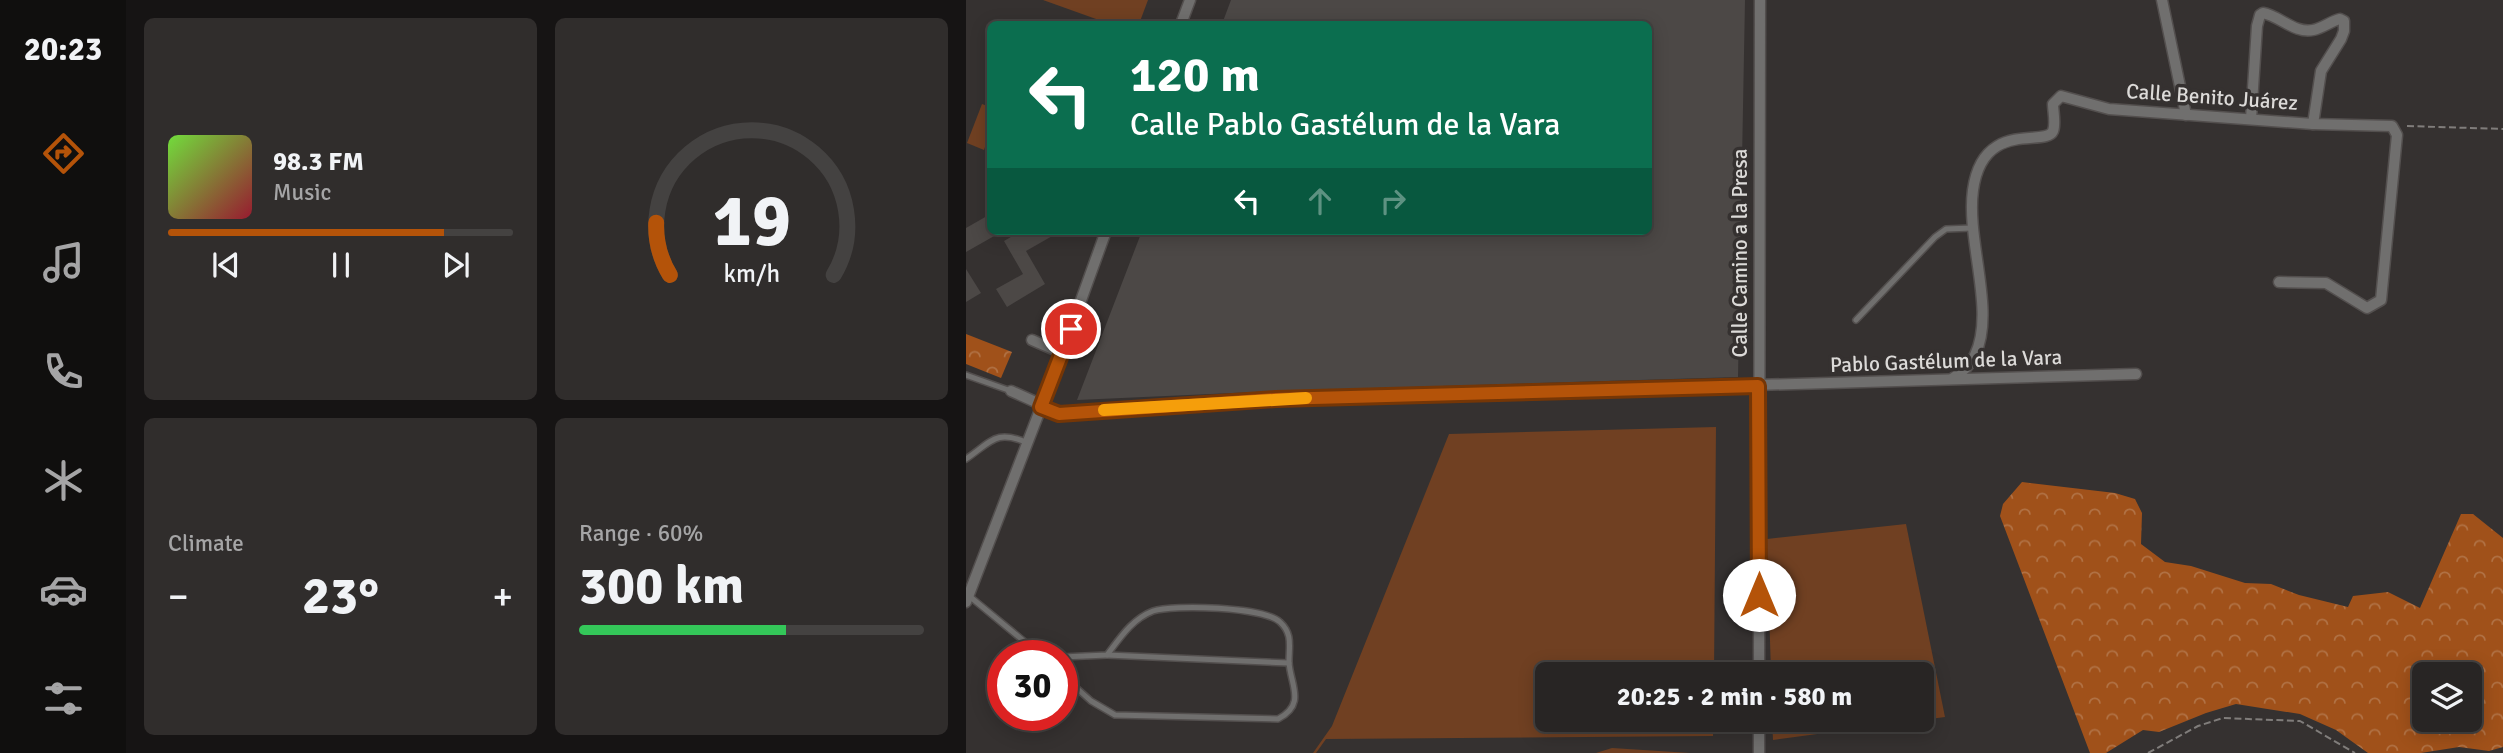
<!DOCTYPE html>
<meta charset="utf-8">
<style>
body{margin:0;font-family:Signika,sans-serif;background:#302d2c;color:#f1f3f6;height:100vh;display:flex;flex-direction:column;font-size:26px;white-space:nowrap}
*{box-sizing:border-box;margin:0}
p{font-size:23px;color:#a5a5a6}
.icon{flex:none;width:38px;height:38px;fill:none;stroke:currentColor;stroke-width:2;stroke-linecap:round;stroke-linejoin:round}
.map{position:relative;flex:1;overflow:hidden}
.side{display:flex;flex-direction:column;gap:18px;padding:18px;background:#161414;width:840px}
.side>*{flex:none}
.guide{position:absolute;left:21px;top:21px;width:665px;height:214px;border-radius:10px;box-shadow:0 4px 18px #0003,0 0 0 2px #444241;background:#0b6e4f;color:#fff;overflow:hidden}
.buttons{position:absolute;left:1446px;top:662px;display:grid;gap:14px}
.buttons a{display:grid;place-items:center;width:70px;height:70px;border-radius:10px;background:#282524;box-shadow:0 4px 18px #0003,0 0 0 2px #444241;font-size:35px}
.speed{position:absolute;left:21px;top:640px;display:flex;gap:14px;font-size:35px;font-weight:700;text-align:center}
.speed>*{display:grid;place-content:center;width:91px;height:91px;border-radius:50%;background:#282524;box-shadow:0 4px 18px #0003,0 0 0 2px #444241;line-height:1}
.speed .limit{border:10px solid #d22;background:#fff;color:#111}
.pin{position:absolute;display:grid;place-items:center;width:60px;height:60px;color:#fff;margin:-30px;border:4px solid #fff;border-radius:50%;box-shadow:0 2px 7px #0007}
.me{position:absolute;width:77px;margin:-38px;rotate:0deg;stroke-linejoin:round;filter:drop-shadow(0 0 5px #0008)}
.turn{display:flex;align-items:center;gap:24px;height:147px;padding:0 28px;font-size:32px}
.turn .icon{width:91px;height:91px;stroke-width:2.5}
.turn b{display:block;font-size:49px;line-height:60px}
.lanes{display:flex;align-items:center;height:66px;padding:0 28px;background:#0003;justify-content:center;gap:35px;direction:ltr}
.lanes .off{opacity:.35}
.big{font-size:52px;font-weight:700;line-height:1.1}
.side .widget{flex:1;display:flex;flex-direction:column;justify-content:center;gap:10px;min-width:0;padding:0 24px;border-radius:10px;background:#302d2c}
.side .dial{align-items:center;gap:0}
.dial svg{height:182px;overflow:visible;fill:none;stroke:#444241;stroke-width:7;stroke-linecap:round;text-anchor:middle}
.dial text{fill:#f1f3f6;stroke:none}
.song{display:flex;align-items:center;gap:21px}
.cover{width:84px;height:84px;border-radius:10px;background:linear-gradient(135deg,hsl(100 70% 55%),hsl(350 70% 35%))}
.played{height:7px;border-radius:4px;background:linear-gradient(90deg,#b45309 80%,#444241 80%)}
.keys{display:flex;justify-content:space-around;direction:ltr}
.heat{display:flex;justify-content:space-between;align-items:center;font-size:38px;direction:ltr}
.charge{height:10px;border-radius:5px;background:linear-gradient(90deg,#34c759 60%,#444241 0)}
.side .tiles{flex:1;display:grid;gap:18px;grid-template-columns:repeat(2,1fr)}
.trip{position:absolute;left:569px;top:662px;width:399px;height:70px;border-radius:10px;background:#282524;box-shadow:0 4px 18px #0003,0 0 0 2px #444241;font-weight:700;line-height:70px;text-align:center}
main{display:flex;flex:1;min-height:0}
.dock{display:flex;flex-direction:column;width:126px;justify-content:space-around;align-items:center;background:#100f0e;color:#a5a5a6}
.dock .icon{width:49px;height:49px}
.dock .selected{color:#b45309}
.dock b{font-size:32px;color:#f1f3f6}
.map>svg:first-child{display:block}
</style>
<main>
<nav class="dock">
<b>20:23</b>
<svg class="icon selected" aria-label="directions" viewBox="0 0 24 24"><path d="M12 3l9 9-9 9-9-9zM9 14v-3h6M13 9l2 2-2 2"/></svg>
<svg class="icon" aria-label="music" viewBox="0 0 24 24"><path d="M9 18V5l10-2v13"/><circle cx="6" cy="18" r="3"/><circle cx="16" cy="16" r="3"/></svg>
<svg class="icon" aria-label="phone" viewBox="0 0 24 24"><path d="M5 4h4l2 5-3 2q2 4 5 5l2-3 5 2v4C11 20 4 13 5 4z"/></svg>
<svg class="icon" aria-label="climate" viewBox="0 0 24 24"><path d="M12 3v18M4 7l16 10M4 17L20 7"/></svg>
<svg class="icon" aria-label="car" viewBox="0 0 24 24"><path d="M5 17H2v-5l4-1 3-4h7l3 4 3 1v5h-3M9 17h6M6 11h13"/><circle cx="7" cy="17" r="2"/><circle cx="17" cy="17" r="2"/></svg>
<svg class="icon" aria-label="filters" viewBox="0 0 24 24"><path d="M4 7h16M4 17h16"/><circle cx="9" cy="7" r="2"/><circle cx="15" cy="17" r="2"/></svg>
</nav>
<section class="side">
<div class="tiles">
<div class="widget">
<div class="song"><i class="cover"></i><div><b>98.3 FM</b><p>Music</p></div></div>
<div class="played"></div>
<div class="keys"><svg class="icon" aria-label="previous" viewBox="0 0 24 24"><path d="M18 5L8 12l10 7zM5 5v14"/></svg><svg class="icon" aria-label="pause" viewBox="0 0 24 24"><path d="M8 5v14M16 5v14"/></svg><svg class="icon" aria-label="next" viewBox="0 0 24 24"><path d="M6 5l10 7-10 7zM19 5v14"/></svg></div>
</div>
<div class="widget dial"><svg viewBox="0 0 100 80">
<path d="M14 69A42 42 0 1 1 86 69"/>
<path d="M14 69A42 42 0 0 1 8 46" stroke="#b45309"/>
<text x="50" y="56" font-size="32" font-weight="700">19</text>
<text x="50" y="72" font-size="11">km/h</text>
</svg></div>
<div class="widget"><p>Climate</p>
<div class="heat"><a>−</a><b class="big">23°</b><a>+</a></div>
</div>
<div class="widget"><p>Range · 60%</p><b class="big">300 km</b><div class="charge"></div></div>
</div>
</section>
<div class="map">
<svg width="1537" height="753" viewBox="0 0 1537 753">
<defs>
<pattern id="forest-crowns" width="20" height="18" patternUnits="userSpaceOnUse" patternTransform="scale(1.75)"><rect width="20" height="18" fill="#a0511a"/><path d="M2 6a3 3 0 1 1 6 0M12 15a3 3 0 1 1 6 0" fill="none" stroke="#b17245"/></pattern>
</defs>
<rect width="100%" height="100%" fill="#353130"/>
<g fill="#704022">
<polygon points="77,0 182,0 173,24 144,24"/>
<polygon points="16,104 24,107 24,133 18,150 1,143"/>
<polygon points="750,427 748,674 581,674 581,719 747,719 747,736 360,739 350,753 347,753 366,726 483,434"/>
<polygon points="940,524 979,717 807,740 806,719 956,719 956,674 805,674 801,539"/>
<polygon points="646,748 724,753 630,753"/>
</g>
<g fill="url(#forest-crowns)" fill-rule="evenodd">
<polygon points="0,334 46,352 35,378 0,364"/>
<path d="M1056,482L1149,493L1169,499L1176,513L1175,544L1199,562L1225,566L1279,583L1305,584L1333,595L1382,607L1387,596L1422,592L1454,608L1495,514H1507L1537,538V747L1523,751L1493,747L1455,753H1402L1370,730L1334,714L1270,704L1240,713L1193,732L1177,730L1140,753H1124L1034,516L1037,504ZM1458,674H1503V719H1458Z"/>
</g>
<g fill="#4c4846">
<polygon points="265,0 779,0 772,377 310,391 111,400 176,231 682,231 682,24 256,24"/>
<polygon points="21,216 24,223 24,231 37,231 0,252 0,228"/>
<polygon points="55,231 95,231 60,251 79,284 41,307 30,289 57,274 38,241"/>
<polygon points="0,269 15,293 0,302"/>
</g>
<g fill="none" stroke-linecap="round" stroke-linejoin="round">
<defs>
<g id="lane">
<polyline points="890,320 969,237 980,229 1006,228"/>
<polyline points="0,375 45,391"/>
<path d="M0,459C26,441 30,429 62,443"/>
<polyline points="2,595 76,656"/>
<polyline points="141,655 323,663"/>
<path d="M96,657L141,655C154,638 166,619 187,611C207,604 299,607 314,622C327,634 323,646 323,662C324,684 341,704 312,719L149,715L125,701L96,675"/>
</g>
<g id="street">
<polyline points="1196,0 1220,115"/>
<polyline points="215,24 224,0"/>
<path d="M1285,119L1291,26L1294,15L1297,13C1314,16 1329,34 1347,30C1357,28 1365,21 1374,19L1378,21V31L1375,39L1355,71L1347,124"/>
<polyline points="66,340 96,353"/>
<path d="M987,378C997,372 1004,366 1009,355C1030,311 1000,241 1007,190C1017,118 1080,148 1087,131C1090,124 1087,111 1087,104L1095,96L1143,109L1347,124L1426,126L1431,135L1415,300L1401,308L1360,283L1313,282"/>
<polyline points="45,391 94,413 310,399 1170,374"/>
<polyline points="0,602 96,353 140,231"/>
<polyline points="793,674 794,0"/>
<polyline points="793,719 793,753"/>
</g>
</defs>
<use href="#lane" stroke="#534f4e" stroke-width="8"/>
<use href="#street" stroke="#534f4e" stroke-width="13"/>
<g stroke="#807d7b" stroke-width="2" stroke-dasharray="7 3.5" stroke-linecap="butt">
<polyline points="1441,126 1537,129"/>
<polyline points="1182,753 1232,726 1257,718 1334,721 1389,753"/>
</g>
<use href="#lane" stroke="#706f6e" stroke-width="5"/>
<use href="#street" stroke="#706f6e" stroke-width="10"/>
</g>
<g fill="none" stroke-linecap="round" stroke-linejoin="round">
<defs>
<polyline id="route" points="105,329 75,407 93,414 310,399 792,386 793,595"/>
</defs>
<use href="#route" stroke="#753606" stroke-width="18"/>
<use href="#route" stroke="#b45309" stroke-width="12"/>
<polyline stroke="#f59e0b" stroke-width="12" points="138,410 340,398"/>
</g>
<g text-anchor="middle" stroke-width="7" stroke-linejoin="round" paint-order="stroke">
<g font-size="21" fill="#dcdad8" stroke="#353130">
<text transform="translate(1246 97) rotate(4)" y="7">Calle Benito Juárez</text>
<text transform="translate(774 253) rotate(-90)" y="7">Calle Camino a la Presa</text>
<text transform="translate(980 361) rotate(-2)" y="7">Pablo Gastélum de la Vara</text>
</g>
</g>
</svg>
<div class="buttons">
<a><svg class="icon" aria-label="layers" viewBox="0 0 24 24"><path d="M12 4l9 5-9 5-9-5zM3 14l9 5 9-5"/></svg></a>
</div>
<div class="speed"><div class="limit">30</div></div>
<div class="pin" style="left:105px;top:329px;background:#d93025"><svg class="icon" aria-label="arrive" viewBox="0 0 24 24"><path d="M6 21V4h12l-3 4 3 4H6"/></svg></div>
<svg class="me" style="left:793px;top:595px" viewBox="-20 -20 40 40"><circle r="19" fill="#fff"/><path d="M0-13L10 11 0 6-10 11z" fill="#b45309"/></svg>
<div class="trip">20:25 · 2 min · 580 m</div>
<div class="guide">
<div class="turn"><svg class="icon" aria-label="left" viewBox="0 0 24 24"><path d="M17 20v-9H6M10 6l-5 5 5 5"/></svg><div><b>120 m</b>Calle Pablo Gastélum de la Vara</div></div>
<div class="lanes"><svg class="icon" aria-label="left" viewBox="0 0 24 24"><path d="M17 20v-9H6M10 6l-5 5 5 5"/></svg><svg class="icon off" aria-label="ahead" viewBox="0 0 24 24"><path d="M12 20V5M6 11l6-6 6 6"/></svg><svg class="icon off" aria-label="right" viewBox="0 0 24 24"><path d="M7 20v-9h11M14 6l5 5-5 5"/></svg></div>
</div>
</div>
</main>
